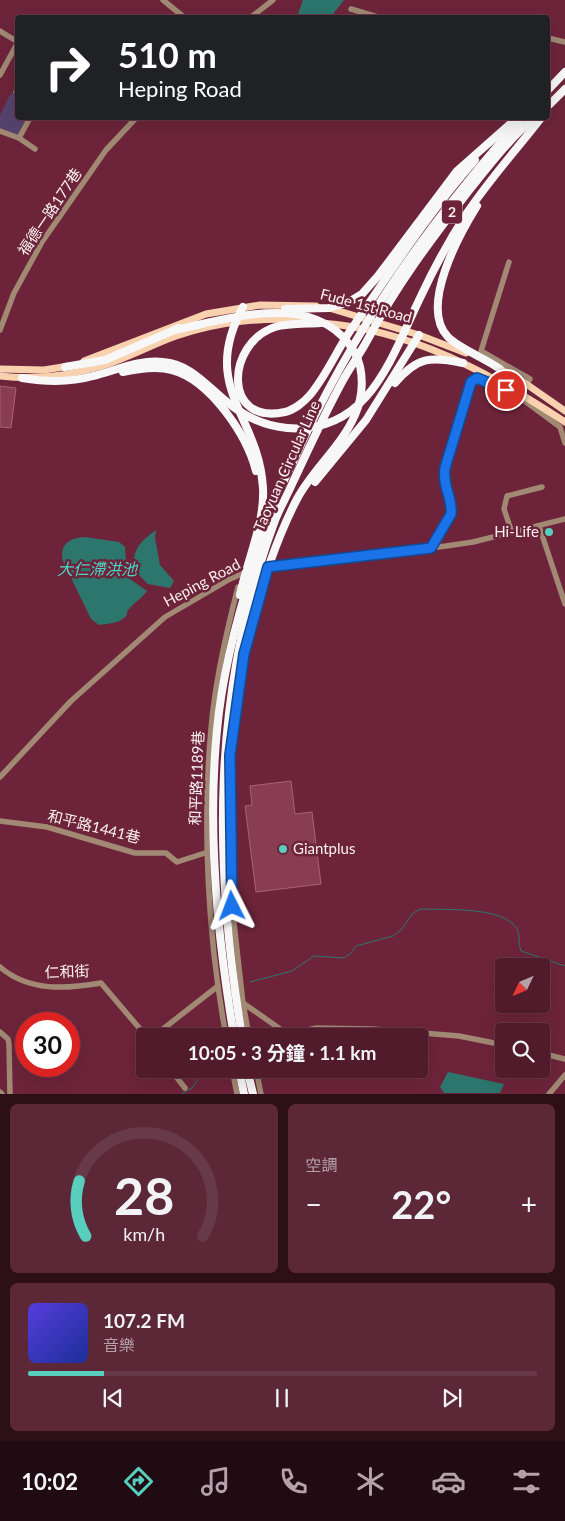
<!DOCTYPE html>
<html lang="zh-TW">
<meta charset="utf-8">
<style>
body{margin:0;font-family:Lato,"Noto Sans TC",sans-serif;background:#5c2838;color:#f1f3f6;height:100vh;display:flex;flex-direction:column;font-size:19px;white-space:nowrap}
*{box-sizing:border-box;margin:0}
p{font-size:16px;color:#b5a1a9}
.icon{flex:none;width:28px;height:28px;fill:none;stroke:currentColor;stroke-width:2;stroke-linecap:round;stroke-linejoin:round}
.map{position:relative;height:1094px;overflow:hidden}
.details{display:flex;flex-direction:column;gap:10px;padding:10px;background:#2d0f18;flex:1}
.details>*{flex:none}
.hud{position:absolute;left:15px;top:15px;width:535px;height:105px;border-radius:5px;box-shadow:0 5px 20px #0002,0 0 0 1px #683948;background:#202124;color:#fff;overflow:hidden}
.needle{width:32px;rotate:226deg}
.tools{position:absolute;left:495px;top:958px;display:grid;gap:10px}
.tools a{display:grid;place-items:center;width:55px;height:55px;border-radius:5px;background:#521b2c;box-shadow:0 5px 20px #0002,0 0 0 1px #683948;font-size:25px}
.speed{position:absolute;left:15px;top:1012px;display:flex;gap:10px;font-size:25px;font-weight:700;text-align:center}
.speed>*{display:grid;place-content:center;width:65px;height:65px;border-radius:50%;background:#521b2c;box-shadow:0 5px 20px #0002,0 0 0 1px #683948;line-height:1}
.speed .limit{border:8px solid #d22;background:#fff;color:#111}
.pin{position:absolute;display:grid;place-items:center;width:42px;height:42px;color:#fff;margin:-21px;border:2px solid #fff;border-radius:50%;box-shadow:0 1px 5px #0007}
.me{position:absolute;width:55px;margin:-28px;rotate:357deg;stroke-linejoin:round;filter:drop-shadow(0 0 4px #0008)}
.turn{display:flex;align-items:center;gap:18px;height:105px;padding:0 20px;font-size:22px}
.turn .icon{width:65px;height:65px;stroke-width:2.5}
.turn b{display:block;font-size:35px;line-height:42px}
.big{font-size:38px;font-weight:700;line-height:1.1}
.details .card{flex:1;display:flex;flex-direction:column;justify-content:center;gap:8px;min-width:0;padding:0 18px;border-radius:8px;background:#5c2838}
.details .dial{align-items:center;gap:0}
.dial svg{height:130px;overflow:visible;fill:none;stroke:#683948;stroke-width:7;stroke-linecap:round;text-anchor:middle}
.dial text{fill:#f1f3f6;stroke:none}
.song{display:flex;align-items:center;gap:15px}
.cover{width:60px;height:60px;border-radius:8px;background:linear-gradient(135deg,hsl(250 70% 55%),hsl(230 70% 35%))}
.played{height:5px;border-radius:2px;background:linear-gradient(90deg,#58cebf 15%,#683948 15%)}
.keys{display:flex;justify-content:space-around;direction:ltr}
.heat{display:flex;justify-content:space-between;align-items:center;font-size:28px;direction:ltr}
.details .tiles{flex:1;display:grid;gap:10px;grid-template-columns:1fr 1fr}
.card:last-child{grid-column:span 2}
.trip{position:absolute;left:136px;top:1028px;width:292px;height:50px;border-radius:5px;background:#521b2c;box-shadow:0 5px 20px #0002,0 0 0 1px #683948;font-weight:700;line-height:50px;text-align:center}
.menu{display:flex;height:80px;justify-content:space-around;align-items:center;background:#210b12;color:#b5a1a9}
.menu .icon{width:35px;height:35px}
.menu .active{color:#58cebf}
.menu b{font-size:22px;color:#f1f3f6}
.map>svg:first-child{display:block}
</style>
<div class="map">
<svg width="565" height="1094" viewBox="0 0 565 1094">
<rect width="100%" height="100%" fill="#6d243b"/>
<polygon fill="#56436d" points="11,93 17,95 18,118 27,118 18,135 0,128 0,115"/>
<g fill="#2c766d">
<polygon points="303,0 344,0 330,18 301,16 298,14"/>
<path d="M156,530L155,538L160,565L174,581L170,588L148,584L135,571C131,550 140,542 156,530Z"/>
<path d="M85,537L119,542L125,547L127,577L147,591C142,598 135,602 129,609C125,613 129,611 126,616C121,623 107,624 99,625L91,619L63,561C59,544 70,538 85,537Z"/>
<polygon points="448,1072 504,1084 500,1093 444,1093 440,1087"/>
</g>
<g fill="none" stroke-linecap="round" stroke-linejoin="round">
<g stroke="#2c766d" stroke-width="1">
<path d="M250,982L292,971L314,956L344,958L350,954L356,946L393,936L401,930L413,913L421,909C444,910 504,906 517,929C520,933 518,943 521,951L565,966"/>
<polyline points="182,1094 192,1088 206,1069"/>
</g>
</g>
<g fill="#883d52" stroke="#ae5f74">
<polygon points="0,386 16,388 11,428 0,427"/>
<polygon points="291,781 295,814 312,812 321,884 256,892 245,806 252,805 250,786"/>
</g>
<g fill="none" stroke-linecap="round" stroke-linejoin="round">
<g stroke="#a18974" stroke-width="5.5">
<polyline points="163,0 185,18"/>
<polyline points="351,9 381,18"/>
<polyline points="250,18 273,0"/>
<polyline points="0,31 18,42"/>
<polyline points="548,38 565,42"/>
<polyline points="0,75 18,42"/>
<polyline points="16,92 18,90"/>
<polyline points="0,131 19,138 35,149"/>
<polyline points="19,138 30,118"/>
<polyline points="0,330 14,293 42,242 106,150 136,118"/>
<polyline points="518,396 560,427 565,443"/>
<polyline points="539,526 565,604"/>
<polyline points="512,533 504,509 507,496 542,487"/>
<path d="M431,548L451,514C453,499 442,486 445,468L471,382L477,378L518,396L530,379L481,351L509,262"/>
<polyline points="265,568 446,546 473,542 565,519"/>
<polyline points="248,641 230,755 231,896 243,1003 249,1036"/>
<polyline points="0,777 71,701 165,617 230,579 249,571"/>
<polyline points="0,821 47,827 135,853 166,853 177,862 208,852"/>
<path d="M0,967C29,992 66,989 101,983L146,1036"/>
<polyline points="226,991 283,1031 292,1033 317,1028 373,1029 459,1036 504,1045"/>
<polyline points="0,1032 8,1039 9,1044 10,1094"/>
<polyline points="154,1036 218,986"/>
<path d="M226,1036C208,939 202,828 211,729C215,681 226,633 238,587"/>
<polyline points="541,1053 565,1059"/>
<polyline points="170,1069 185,1088"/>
<polyline points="232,1069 237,1094"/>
<polyline points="256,1069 261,1094"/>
<polyline points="0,1092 2,1094"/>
<polyline points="549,1094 565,1075"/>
</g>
<g stroke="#f8d2af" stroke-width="7">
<polyline points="329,308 419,335 466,353"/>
<path d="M321,323C410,329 492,374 565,422"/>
<polyline points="84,361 206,314 260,305 316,306"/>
<polyline points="496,367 519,379 565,411"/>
<polyline points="0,369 44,370 69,366"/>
<path d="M0,376C34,380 69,376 102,366C127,358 151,345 176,336C217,322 265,316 308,321"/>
</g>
<g stroke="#f7f7f7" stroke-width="8">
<polyline points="548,90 565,72"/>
<polyline points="548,106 565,89"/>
<path d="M477,206C459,235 419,307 448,337C460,349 485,358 500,369"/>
<polyline points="285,309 329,308 349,302 362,294 378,276 457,171 517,118"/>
<path d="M320,323C306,324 288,323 275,327C226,343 222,426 285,412C294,410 304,402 310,395C326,376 336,352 350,331C390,273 428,213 475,160"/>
<path d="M175,330C232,318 318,289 355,353C365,372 363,397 355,415C341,447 313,469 297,499C273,545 259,596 244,645"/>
<polyline points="65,367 105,360 179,328"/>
<path d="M123,372C139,369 156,366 172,370C210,380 247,435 256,471"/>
<path d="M22,378C46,382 69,383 93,376C115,371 139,359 163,362C192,364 209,389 232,406C248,418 266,426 287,428C370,435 392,355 421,296C434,268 450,239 467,213C489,180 517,149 541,118"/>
<path d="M395,383C417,357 430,356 463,363"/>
<polyline points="315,482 366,420 419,335"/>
<path d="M240,595C247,560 265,523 263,488C259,415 199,388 243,307"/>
<path d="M234,1036C217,936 207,831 217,730C222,674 236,621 253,568C259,550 263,532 269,515C276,496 285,478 294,460C352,330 429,223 522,118"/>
<path d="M242,1036C213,862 212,691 274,523C279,509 287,496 293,482C309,448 324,415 342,382C350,367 360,354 368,339C397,285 430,241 467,193C488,167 509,139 534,118"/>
<polyline points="239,1069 244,1094"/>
<polyline points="247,1069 253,1094"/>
</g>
<polyline stroke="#d5bbc2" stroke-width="1" stroke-dasharray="2.5 5" stroke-linecap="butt" points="0,372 12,376"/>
</g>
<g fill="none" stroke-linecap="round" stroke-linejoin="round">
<defs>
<path id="route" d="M232,906L230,755L244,654L268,567L431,548L451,514C453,499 442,486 445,468L471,382L477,378L506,390"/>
</defs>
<use href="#route" stroke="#114b97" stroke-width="12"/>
<use href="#route" stroke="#1a73e8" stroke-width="9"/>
</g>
<g fill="#58cebf" stroke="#6d243b" stroke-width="2">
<circle cx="549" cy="532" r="5"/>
<circle cx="283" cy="849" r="5"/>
</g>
<g text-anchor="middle" stroke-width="5" stroke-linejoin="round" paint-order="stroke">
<rect fill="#6d243b" stroke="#cfb3bb" stroke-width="1" x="442" y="200.5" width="20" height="23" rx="4"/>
<g font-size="14" font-weight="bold" fill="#f9f0f2">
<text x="452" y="217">2</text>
</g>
<g font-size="15" fill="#f9f0f2" stroke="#6d243b">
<text transform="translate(50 212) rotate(-56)" y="5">福德一路177巷</text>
<text transform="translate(366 306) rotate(15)" y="5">Fude 1st Road</text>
<text transform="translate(287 466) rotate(-66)" y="5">Taoyuan Circular Line</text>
<text transform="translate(202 583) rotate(-28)" y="5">Heping Road</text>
<text transform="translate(197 778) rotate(-88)" y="5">和平路1189巷</text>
<text transform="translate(94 827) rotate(14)" y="5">和平路1441巷</text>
<text transform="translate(67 972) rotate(-2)" y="5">仁和街</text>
</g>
<g font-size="15" fill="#f9f0f2" stroke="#6d243b" text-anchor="end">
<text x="539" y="537">Hi-Life</text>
<text x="293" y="854" text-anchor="start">Giantplus</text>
</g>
<g font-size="16" font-style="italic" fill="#49d9c8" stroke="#6d243b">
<text x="97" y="575">大仁滯洪池</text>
</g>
</g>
</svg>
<div class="tools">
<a><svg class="needle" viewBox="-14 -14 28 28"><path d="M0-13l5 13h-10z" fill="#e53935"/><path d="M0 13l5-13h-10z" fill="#b5a1a9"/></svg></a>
<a><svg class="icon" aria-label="search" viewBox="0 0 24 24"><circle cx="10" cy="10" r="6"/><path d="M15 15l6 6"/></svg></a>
</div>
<div class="speed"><div class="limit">30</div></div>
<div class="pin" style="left:506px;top:390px;background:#d93025"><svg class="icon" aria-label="arrive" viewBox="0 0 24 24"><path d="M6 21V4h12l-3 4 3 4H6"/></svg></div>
<svg class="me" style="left:232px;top:906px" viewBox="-20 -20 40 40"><path d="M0-17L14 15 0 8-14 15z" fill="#1a73e8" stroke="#fff" stroke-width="4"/></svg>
<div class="trip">10:05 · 3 分鐘 · 1.1 km</div>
<div class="hud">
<div class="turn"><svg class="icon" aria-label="right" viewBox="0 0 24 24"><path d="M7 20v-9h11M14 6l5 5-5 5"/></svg><div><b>510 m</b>Heping Road</div></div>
</div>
</div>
<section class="details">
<div class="tiles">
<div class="card dial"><svg viewBox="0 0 100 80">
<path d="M14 69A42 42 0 1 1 86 69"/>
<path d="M14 69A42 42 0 0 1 10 35" stroke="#58cebf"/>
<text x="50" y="56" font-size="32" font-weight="700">28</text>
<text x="50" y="72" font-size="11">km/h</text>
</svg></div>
<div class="card"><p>空調</p>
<div class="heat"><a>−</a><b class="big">22°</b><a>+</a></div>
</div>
<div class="card">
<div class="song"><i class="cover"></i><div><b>107.2 FM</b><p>音樂</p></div></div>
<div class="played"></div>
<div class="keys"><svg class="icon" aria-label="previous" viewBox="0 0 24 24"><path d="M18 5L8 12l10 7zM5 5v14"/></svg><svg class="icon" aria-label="pause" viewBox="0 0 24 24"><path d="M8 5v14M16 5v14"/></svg><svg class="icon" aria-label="next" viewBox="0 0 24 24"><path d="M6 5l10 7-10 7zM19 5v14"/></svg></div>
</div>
</div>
</section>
<nav class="menu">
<b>10:02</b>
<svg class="icon active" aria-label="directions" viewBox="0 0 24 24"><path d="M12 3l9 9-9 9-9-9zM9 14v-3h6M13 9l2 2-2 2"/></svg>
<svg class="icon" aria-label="music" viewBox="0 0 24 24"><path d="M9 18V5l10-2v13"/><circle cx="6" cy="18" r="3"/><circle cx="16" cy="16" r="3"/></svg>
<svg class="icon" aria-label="phone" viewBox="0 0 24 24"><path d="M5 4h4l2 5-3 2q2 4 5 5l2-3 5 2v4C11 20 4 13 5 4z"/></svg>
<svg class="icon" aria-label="climate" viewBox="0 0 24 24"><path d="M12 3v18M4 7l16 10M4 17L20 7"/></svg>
<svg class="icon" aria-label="car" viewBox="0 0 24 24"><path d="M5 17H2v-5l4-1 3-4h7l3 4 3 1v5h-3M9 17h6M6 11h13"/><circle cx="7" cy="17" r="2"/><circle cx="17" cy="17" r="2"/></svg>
<svg class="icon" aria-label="filters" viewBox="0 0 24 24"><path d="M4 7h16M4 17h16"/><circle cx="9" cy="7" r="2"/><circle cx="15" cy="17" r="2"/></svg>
</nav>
